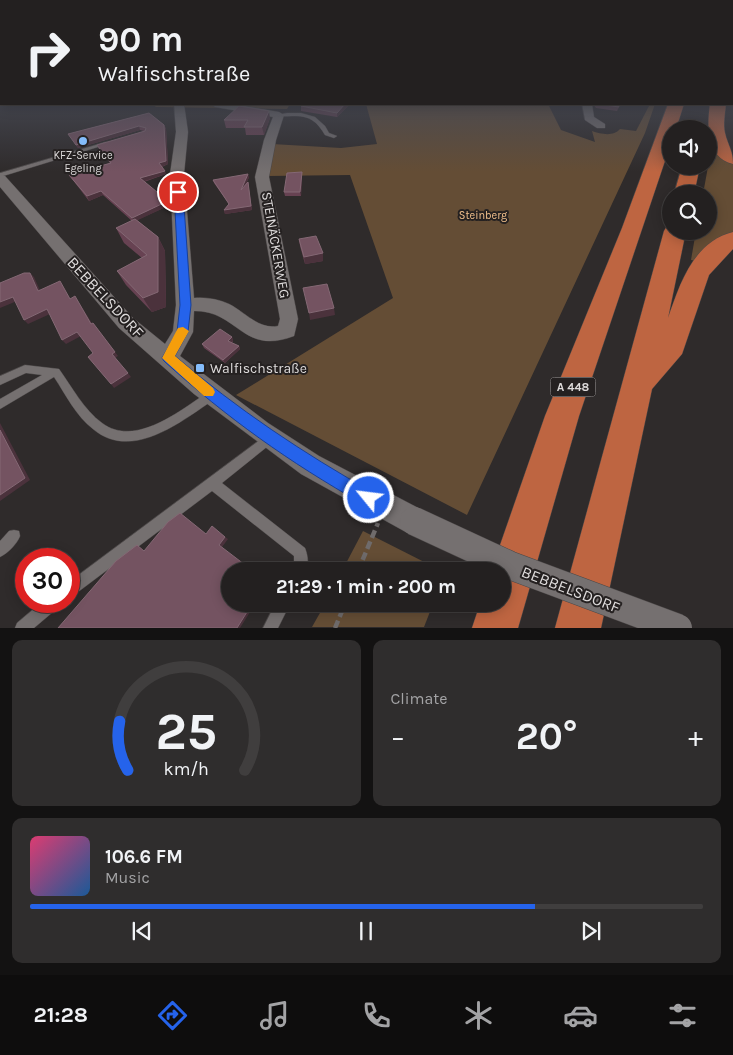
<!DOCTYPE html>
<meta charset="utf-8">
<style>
body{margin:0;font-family:Karla,sans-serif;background:#2f2d2d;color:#f1f3f6;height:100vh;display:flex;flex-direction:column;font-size:19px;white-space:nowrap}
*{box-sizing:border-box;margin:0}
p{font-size:16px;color:#a3a3a5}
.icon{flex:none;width:28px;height:28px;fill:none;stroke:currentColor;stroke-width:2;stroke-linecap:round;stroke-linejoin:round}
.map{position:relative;height:628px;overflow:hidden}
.sheet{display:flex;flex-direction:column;gap:12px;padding:12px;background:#131212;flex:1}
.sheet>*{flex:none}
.hud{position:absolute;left:0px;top:0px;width:734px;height:105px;box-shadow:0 2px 12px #0003,0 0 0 1px #403e3e;background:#232020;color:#f1f3f6;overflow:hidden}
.controls{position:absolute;left:662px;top:120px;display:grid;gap:10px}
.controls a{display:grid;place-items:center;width:55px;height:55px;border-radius:50%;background:#232020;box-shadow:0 2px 12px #0003,0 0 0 1px #403e3e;font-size:25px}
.speed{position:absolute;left:15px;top:548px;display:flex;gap:10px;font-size:25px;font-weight:700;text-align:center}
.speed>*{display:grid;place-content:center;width:65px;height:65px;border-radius:50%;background:#232020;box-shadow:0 2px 12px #0003,0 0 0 1px #403e3e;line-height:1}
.speed .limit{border:8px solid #d22;background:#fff;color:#111}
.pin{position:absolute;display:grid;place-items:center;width:42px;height:42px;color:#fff;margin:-21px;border:2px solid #fff;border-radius:50%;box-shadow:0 1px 5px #0007}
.me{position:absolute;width:55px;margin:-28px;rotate:299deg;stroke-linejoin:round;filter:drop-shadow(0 0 4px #0008)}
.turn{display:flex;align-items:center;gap:18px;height:105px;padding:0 15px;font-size:22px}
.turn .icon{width:65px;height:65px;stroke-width:2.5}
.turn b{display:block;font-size:35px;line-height:42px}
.big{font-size:38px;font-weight:700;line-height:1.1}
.sheet .tile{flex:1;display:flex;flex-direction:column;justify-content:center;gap:8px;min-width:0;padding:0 18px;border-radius:10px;background:#2f2d2d}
.sheet .dial{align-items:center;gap:0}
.dial svg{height:130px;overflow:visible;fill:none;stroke:#403e3e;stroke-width:7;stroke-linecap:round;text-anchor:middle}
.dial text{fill:#f1f3f6;stroke:none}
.song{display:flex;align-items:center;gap:15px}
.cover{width:60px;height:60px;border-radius:8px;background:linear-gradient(135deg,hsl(340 70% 55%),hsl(210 70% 35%))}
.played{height:5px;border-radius:2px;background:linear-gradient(90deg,#2563eb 75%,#403e3e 75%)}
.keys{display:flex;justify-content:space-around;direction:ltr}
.heat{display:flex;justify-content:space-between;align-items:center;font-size:28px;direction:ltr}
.sheet .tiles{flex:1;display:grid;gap:12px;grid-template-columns:1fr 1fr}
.tile:last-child{grid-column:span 2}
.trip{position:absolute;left:221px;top:562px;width:290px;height:50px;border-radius:25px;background:#232020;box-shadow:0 2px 12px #0003,0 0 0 1px #403e3e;font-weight:700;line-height:50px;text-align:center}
.tab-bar{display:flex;height:80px;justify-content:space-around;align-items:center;background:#0e0d0d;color:#a3a3a5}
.tab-bar .icon{width:35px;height:35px}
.tab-bar .current{color:#2563eb}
.tab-bar b{font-size:22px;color:#f1f3f6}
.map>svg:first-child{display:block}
</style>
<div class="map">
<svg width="733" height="628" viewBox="0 0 733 628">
<rect width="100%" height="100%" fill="#2f2b2b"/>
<g fill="#644d35">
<polygon points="152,104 290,104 287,109 156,107"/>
<path d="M366,104H548L561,130L595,142L592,131C601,134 613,137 620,129L636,131L650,104H655L645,133L467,515L236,395L393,298L350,175L267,176L272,144L341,148L377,144Z"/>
<polygon points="712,145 733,161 733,235 696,261 691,260 696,231 709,231 709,194 703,194"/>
<polygon points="363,531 442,571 342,571"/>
<polygon points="325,604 433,604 424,627 312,627"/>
</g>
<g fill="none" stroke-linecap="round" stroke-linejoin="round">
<defs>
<g id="lane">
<path d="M287,113H301L315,117L325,126L329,133L337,136L334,138L325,135C317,121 309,115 292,116C287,116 281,117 277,115Z"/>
<polygon points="106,142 111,143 0,177 0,173"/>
<path d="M25,365L59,369C72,387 84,410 102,423C135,448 181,410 208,392L212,390L216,392L217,395L216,398C182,421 132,462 93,429C76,416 66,395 54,377L0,409V399L42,375L26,373L0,385V376Z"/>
<path d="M269,433L273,434L275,438L273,442L222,483L305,548C308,556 309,564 306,571H292L294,566V556L212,491L74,595L69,597V582Z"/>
<path d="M14,530L19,531L20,536C17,544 8,553 0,557V541L9,531Z"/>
<polygon points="43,601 62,601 60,606 34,628 15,628 17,623"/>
<polygon points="275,604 290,604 278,628 263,628"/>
</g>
<g id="street">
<path d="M174,104H184L188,132L184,174L194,298C206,297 218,299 229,304C245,312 259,330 278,326L280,319L255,177L264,140L273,117L215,107L210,104H232L279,112L284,115L276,140L269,177L298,319L294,336C242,356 238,310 194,311L193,332L180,356L268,423L319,456L424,511L428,521L424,531L414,535L404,531L301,474L194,394L119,328L0,187V175L5,176L133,318L165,344L173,331L176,305L170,174L176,132Z"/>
<polygon points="582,104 592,104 594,117 605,124 605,128 597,128 585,120"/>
</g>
<g id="highway">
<polygon points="668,104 684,104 676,129 671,129 671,143 579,416 518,628 472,628 480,604 502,604 502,571 491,571 545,416 622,228"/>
<path d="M710,104H726C725,114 723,124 725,133C728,146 733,150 733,164C706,158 707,125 710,104Z"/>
<polygon points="682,166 700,166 694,194 674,194"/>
<path d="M671,225V231H686L668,318C680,284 693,242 733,232V249L709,275L682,354L652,389L601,628H555L664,231L667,226Z"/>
</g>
</defs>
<use href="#lane" stroke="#4b4747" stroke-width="1"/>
<use href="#street" stroke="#4b4747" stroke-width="1"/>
<use href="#highway" stroke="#4b4747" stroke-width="1"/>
<g stroke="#6f6b6b" stroke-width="4.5" stroke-dasharray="8 4" stroke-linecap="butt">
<polyline points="358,571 378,523"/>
<polyline points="335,628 345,604"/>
</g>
<use href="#lane" fill="#757070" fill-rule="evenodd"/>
<use href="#street" fill="#757070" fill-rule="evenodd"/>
<use href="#highway" fill="#be6541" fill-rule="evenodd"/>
<defs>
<polyline id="street-bridge" points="414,521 509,565 678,628"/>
</defs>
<use href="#street-bridge" stroke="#4b4747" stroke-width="29" stroke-linecap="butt"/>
<use href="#street-bridge" stroke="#757070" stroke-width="28"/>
</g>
<g fill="#674252">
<polygon points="303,104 350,104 337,117 301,111 301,106"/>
<polygon points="565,104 581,104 580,106"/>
<polygon points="593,104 618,104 619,107 617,111 596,108"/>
<polygon points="149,113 164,125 166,129 168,164 162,167 166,174 144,182 168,201 170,205 137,220 158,237 165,251 166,307 152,312 126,285 117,271 142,258 124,243 116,228 132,221 103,195 89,201 69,175 110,163 99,149 97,145 144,131 140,130 78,148 68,134"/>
<polygon points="270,118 264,135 246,135 245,128 226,128 224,120"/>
<polygon points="302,176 301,196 285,196 284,192"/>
<polygon points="249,177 246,184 248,182 252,210 225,214 224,210 229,204 214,183 213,180"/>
<polygon points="299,239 323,253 323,261 305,264 300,246"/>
<polygon points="232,337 233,341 232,343 239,346 240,349 225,363 204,348 202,344"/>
</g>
<g fill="#4b323c">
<polygon points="345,104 350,104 337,117 337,113"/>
<polygon points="269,111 270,118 264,135 262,127"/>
<polygon points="164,125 166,129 168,164 161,167 159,163"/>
<polygon points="139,126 140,130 78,148 76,145"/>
<polygon points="165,171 166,174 142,182 140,178"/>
<polygon points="302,172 302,176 301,196 300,192"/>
<polygon points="248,174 249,177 242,194 241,190"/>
<polygon points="248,182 252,210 225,214 224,210"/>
<polygon points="101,191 103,195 89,201 87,196"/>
<polygon points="168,201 170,205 134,222 132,218"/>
<polygon points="158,237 165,251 166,307 152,312 143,298"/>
<polygon points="323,253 323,261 305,264 304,257"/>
<polygon points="30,273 34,277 42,295 38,291"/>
<polygon points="75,296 78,301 95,328 91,324"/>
<polygon points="13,297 17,301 0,308 0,302"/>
<polygon points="334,308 335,315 310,320 309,313"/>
<polygon points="47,309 50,314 28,324 24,320"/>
<polygon points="93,323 118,356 115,358 112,354"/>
<polygon points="77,332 81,336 66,344 62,340"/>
<polygon points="232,337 233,341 229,344 228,341"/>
<polygon points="239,346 240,349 225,363 223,360"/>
<polygon points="128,373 131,377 114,388 111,384"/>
<polygon points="0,423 30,480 0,501"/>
<polygon points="225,537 228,539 222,547 219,545"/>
<polygon points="252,604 255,604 240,628 237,628"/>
</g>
<g fill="#745361" stroke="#846874">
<polygon points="303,104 345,104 337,113 301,106"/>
<polygon points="597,104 618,104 619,107 598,104"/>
<polygon points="239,106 269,111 262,127 244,127 248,120 224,120"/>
<polygon points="149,113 164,125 166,161 159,163 165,171 140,178 168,201 132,218 101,191 87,196 69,175 111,163 97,145 145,131 146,128 139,126 76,145 68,134"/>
<polygon points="302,172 300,192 284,192 287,173"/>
<polygon points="248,174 241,190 248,182 251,206 224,210 229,204 213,180"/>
<polygon points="135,219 158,237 158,292 143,298 117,271 147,255 116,228"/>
<polygon points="316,236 323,253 304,257 299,239"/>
<polygon points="24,273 30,273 38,291 60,281 70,299 75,296 91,324 93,323 115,352 112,354 128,373 111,384 88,357 93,353 77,332 62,340 47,309 24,320 13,297 0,302 0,283"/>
<polygon points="327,284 334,308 309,313 303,288"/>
<polygon points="220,329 232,337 228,341 239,346 223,360 202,344"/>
<polygon points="0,430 25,478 0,495"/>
<polygon points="180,513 206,534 212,526 225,537 219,545 253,571 230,571 230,604 252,604 237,628 58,628 116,561 137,545 144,551 168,522"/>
</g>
<linearGradient id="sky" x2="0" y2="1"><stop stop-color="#1a1818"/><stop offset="0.49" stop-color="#474a55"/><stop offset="1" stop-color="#474a55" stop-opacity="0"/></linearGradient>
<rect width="733" height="172" fill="url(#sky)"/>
<path fill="#2563eb" stroke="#184099" d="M178,190L183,192L191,305L188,332L175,356C237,409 303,453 374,493L377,498L374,504L369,506L363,504C289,462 227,418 164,361L162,358L177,332L180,305L174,192Z"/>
<polygon fill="#f59e0b" points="183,327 189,331 175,356 213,388 215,392 213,396 204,396 162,358 178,328"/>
<g fill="#84bcfb" stroke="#252121" stroke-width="2">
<circle cx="83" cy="141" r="5"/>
<rect x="195" y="363" width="10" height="10" rx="2.5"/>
</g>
<g text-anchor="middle" stroke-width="4" stroke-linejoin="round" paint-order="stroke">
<g font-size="11" fill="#dedbdb" stroke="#252121">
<text x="83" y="159">KFZ-Service<tspan x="83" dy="13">Egeling</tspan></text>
</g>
<g font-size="11" fill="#f4c28d" stroke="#252121">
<text x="483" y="219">Steinberg</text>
</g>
<rect fill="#252121" stroke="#a6a3a3" stroke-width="1" x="550.5" y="377.5" width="45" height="19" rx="4"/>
<g font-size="12" font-weight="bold" fill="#dedbdb">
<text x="573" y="391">A 448</text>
</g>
<g font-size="14" fill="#dedbdb" stroke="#252121">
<text transform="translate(276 245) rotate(80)" y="5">STEINÄCKERWEG</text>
</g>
<g font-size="14" fill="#dedbdb" stroke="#252121" text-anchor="start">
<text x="210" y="373">Walfischstraße</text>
</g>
<g font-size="16" fill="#dedbdb" stroke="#252121">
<text transform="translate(106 297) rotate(47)" y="6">BEBBELSDORF</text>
<text transform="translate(571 589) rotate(21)" y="6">BEBBELSDORF</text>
</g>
</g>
</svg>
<div class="controls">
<a><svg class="icon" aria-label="sound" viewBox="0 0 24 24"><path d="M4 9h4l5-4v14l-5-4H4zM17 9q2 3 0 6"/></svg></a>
<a><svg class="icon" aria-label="search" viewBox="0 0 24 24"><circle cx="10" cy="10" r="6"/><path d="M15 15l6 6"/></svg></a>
</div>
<div class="speed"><div class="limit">30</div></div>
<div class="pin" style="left:178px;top:192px;background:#d93025"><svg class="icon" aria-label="arrive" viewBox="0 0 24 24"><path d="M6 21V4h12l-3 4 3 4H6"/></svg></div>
<svg class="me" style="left:369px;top:498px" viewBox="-20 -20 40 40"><circle r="17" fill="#2563eb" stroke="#fff" stroke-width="3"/><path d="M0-11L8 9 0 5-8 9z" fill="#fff"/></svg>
<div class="trip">21:29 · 1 min · 200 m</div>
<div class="hud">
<div class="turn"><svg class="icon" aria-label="right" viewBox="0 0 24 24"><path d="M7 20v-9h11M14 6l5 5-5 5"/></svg><div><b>90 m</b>Walfischstraße</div></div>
</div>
</div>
<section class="sheet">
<div class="tiles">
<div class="tile dial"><svg viewBox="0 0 100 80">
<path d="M14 69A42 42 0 1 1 86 69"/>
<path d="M14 69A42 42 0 0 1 9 39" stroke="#2563eb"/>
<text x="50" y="56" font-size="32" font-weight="700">25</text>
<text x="50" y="72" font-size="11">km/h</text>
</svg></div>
<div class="tile"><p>Climate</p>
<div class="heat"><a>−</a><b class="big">20°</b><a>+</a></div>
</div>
<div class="tile">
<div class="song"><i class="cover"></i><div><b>106.6 FM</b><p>Music</p></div></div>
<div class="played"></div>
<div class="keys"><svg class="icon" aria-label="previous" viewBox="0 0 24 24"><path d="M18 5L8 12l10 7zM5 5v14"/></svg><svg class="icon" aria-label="pause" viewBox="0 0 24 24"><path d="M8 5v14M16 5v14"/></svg><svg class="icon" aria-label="next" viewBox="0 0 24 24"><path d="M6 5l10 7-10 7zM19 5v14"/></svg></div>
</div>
</div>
</section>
<nav class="tab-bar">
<b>21:28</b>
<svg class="icon current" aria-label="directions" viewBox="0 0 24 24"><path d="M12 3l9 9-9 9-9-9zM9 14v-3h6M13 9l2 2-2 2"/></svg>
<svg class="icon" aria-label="music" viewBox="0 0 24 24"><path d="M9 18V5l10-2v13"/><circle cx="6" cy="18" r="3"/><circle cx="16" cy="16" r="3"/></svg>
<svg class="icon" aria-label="phone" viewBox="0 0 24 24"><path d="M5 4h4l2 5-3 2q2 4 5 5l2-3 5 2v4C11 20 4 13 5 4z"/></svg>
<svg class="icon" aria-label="climate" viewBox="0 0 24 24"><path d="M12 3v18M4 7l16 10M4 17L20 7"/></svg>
<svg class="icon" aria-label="car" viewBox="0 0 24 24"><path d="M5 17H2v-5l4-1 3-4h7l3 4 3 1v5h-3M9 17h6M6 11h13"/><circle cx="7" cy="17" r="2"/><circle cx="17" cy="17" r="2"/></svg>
<svg class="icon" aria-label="filters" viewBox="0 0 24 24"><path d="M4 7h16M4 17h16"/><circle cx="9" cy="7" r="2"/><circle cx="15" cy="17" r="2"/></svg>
</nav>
